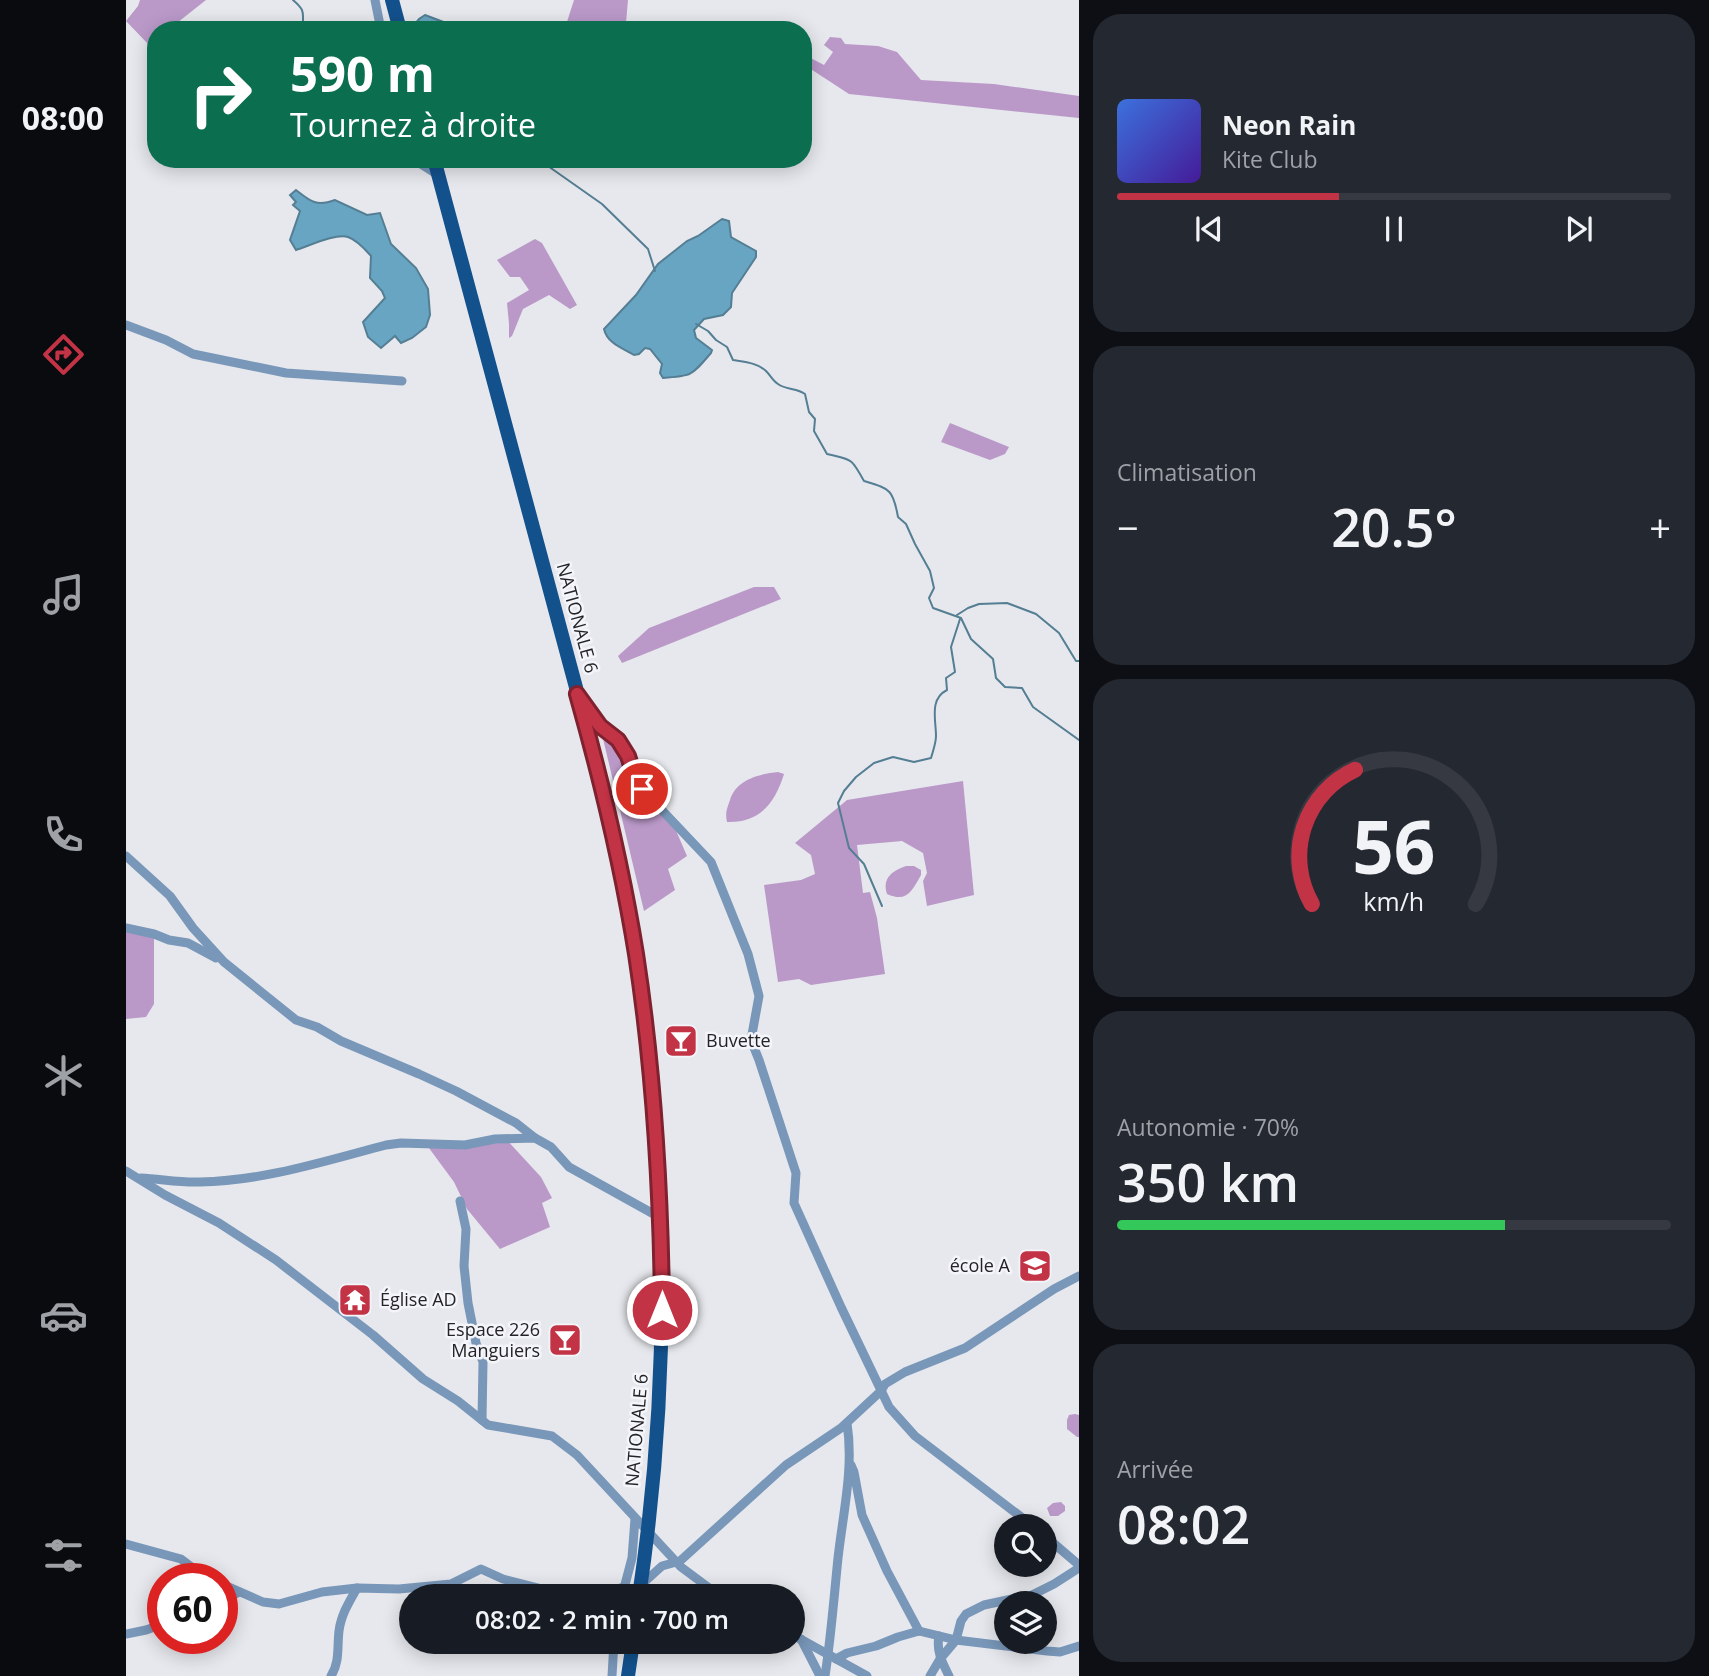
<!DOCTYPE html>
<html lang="fr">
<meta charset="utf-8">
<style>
body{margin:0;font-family:"Open Sans",sans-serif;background:#242831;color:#f1f3f6;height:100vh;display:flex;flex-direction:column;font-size:26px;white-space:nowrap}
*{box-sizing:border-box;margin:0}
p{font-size:23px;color:#9ea1a6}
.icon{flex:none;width:38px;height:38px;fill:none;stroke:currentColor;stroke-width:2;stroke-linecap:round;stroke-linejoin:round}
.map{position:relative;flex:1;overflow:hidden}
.sheet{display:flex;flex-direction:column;gap:14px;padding:14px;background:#0d0f14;width:630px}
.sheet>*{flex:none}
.banner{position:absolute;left:21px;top:21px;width:665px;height:147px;border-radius:28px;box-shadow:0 4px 18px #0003;background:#0b6e4f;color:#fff;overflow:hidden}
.buttons{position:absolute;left:868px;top:1514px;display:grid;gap:14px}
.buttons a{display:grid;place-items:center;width:63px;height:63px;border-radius:50%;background:#171b24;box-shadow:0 4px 18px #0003;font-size:35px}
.speed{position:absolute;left:21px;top:1563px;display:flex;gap:14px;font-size:35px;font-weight:700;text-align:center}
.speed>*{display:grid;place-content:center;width:91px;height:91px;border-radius:50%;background:#171b24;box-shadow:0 4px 18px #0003;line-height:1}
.speed .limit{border:10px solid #d22;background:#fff;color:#111}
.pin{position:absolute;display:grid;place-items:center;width:60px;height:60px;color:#fff;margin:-30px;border:4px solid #fff;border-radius:50%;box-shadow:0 2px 7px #0007}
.me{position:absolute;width:77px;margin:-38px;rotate:0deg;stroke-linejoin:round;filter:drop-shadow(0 0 5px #0008)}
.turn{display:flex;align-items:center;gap:24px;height:147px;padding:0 28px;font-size:32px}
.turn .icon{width:91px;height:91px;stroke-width:2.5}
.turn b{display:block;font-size:49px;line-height:60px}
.big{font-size:52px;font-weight:600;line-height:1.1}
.sheet .card{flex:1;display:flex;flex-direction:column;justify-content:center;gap:10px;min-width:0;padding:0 24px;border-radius:28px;background:#242831}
.sheet .dial{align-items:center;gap:0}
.dial svg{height:182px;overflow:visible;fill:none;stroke:#363941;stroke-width:7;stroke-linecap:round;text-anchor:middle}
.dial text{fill:#f1f3f6;stroke:none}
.song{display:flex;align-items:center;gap:21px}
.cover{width:84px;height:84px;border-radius:10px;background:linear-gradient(135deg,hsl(220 70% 55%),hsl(260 70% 35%))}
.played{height:7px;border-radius:4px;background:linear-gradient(90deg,#c33346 40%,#363941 40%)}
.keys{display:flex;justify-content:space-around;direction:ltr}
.heat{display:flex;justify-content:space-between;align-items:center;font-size:38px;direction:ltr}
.charge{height:10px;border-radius:5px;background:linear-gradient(90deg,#34c759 70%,#363941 0)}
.trip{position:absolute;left:273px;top:1584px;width:406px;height:70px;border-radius:35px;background:#171b24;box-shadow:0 4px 18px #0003;font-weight:600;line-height:70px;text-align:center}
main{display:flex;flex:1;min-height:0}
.dock{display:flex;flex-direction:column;width:126px;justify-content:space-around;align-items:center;background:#090b0e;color:#9ea1a6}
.dock .icon{width:49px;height:49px}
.dock .active{color:#c33346}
.dock b{font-size:32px;color:#f1f3f6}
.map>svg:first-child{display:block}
</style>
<main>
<nav class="dock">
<b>08:00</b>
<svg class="icon active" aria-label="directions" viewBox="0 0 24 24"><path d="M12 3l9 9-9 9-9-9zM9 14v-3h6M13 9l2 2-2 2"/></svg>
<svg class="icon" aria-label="music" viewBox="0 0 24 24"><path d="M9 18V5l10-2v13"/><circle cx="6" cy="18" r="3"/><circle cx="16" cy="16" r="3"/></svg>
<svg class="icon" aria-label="phone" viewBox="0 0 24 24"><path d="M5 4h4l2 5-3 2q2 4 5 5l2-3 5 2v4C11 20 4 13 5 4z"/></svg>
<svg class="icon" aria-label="climate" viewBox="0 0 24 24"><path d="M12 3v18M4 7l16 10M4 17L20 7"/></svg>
<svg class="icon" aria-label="car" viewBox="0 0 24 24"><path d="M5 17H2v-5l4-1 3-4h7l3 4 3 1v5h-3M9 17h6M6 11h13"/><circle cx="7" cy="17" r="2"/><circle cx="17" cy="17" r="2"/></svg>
<svg class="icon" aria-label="filters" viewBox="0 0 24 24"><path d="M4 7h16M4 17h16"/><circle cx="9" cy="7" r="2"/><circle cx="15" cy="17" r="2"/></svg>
</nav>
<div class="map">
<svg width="953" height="1676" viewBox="0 0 953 1676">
<rect width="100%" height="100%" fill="#e7e8ed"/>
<g fill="#ba99c9">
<polygon points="14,0 80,0 42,30 30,30 30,39 23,45 0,21 12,6"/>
<polygon points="448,0 502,0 500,23 513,28 525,30 445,30 439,28"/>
<polygon points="704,37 715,38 719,44 752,46 771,52 795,80 868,84 953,96 953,118 723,94 677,64 677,54 698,65 707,52 698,45"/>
<polygon points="409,239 416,243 451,305 444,309 423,295 397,309 386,336 383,338 383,324 381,303 403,290 394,277 384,277 371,260"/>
<polygon points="824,423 883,447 879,454 864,460 815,442"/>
<polygon points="628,587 648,587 655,599 496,663 492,656 523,628"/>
<polygon points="474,726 492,741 507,772 545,819 561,856 542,869 549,890 518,911"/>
<path d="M652,772L658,774C649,803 634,823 601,822C599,812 601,809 604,800C610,780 632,774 652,772Z"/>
<polygon points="837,781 848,895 801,906 797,881 801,873 797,853 776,841 731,845 737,893 744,892 751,918 759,974 685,985 673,979 652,982 638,885 675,880 689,874 685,855 669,843 721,800"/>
<path d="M780,866H788L795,870V875C786,891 781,903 761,894C756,878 766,871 780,866Z"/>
<polygon points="0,928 28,934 28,1004 20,1017 0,1019"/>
<polygon points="379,1138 415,1177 426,1198 416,1203 424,1227 374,1249 341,1209 328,1182 300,1144"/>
<polygon points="949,1414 953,1415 953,1437 951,1437 941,1429 941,1420 943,1415"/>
<polygon points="935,1502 939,1506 939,1511 932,1516 924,1516 921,1508 927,1503"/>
</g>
<g fill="#68a5c2" stroke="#547e93" stroke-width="2">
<polygon points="299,15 328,26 334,30 290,30 289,24 293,19"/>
<path d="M170,190C184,201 190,207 209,200L241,215L254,213L265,244L290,268L302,289L304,315L300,327L286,338L275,343L269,336L255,348L242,337L237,322L259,298L256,291L244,278L245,256C239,249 231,240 222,237C210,233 183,246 170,250L164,240L174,211L167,205L170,202L164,195Z"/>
<path d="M596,219L603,221L605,237L630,251V257L606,293L605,307L597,315L578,319L568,330L570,338L586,350L585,353C565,376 567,376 537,378L534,373L536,364L524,349L519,348L513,354L508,355C496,348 481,343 478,329L510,295L532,264L561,241L572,236Z"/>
</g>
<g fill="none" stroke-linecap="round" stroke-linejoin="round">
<g stroke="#547e93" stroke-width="2">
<path d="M167,0C181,12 176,13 177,30"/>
<polyline points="412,159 476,204 522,249 529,271"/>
<path d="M570,324L582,331L590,340L601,347L607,360C619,362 632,363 640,371C645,376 647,381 652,384C660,390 671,388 679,394L683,412L689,419L688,431L701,454C726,460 725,457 738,481C764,489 767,489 772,517L780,524L789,544L804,571L808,588L803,598L807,608L835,618L845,639L867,659L870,678L879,687L896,688L907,707L953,740"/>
<polyline points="831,615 842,608 853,604 881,603 910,614 933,633 950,661 953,661"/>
<path d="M756,906L738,864L723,848L712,803L718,791L730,777L748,763L767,757L788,762L805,758C807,751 810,743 810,736C810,720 803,699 821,690L820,678L829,672L825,647L834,619"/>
</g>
<g stroke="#7997b9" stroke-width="9">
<polyline points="249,0 255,30"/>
<polyline points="287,159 312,175"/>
<polyline points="0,325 40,340 67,354 160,373 276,381"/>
<polyline points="459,704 474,726 492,740 502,756 507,772 516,789 585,862 622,954 633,996 625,1040 633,1060 670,1173 668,1203 715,1307 763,1407 789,1436 907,1526"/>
<polyline points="0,856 44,896 67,928 98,962 170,1020 191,1027 215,1041 293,1074 330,1091 390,1123 409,1138"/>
<polyline points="0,928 28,934 43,940 62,943 90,958"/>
<polyline points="0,1171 39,1195 93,1223 150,1260 247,1335 297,1379 332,1401 362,1425 426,1436 451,1455 555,1567 594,1596"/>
<path d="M15,1178C35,1179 55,1183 74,1182C137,1181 199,1161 260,1145L275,1143L339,1145L369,1139L409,1138L425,1147L443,1167L533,1217"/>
<polyline points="334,1201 340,1229 338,1266 342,1303 350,1343 357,1362 356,1420"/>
<polyline points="725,1465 728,1472 736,1515 761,1571 793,1631"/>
<polyline points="919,1536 953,1565"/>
<polyline points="0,1544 55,1559 76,1575 84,1578"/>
<polyline points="96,1584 137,1602 153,1604 196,1592 231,1588 273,1589 325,1584 355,1569 377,1579 420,1590 444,1594 476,1593 498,1587"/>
<polyline points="516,1584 536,1566 554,1561 660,1465 715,1428 755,1391 759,1384 779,1372 839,1348 928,1289 953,1276"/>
<polyline points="496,1596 506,1558 509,1519"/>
<polyline points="96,1601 113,1592"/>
<polyline points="0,1634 20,1630 37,1624"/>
<polyline points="667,1635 741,1676"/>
<path d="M813,1636C810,1651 816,1662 823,1676"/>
<polyline points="675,1639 694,1676"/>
<polyline points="710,1659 721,1653 750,1646 772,1637 793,1631 830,1640 921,1651 934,1652 953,1646"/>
<path d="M205,1676C214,1662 211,1647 213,1631C215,1615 223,1602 231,1588"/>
<polyline points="486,1676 488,1642"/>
<path d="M699,1676C705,1637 708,1597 712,1558C717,1513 728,1468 721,1423"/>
<polyline points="804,1676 814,1659 830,1640 835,1621 840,1614 858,1605 886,1599 898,1599 928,1584 953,1568"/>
</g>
<g stroke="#13518d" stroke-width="14">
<polyline points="266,0 274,30"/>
<path d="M308,159L466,747C482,816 499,885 510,955C542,1167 545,1384 513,1596"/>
<polyline points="502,1676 507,1642"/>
</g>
</g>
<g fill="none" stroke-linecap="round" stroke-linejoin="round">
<defs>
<path id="route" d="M516,789L507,772L502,756L492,740L474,726L451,694C475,779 496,867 510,954C528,1072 535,1191 536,1310"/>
</defs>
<use href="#route" stroke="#7f212e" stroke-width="18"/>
<use href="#route" stroke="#c33346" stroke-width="12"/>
</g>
<defs>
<symbol id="bar-square" viewBox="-11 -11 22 22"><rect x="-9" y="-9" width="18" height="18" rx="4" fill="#c33346" stroke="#f4f5fa"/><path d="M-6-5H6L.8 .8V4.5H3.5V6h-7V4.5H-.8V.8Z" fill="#fff"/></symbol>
<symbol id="school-square" viewBox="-11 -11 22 22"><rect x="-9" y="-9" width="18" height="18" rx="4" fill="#c33346" stroke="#f4f5fa"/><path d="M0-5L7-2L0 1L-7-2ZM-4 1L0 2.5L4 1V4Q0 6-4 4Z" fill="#fff"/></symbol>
<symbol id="temple-square" viewBox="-11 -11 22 22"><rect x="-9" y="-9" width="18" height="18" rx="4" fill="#c33346" stroke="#f4f5fa"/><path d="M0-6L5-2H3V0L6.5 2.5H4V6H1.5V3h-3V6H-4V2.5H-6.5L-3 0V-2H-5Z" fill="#fff"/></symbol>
</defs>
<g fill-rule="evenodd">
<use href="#bar-square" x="536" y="1022" width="38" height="38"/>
<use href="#school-square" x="890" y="1247" width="38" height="38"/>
<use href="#temple-square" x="210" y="1281" width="38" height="38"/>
<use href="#bar-square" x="420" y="1321" width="38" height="38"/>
</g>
<g text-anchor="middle" stroke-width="5" stroke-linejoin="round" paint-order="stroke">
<g font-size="18" fill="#242426" stroke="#f4f5fa">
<text transform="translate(451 618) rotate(75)" y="6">NATIONALE 6</text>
<text transform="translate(511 1430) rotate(-85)" y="6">NATIONALE 6</text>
</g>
<g font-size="18" fill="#242426" stroke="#f4f5fa" text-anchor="start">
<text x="580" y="1047">Buvette</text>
<text x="884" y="1272" text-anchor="end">école A</text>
<text x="254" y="1306">Église AD</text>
<text x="414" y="1336" text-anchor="end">Espace 226<tspan x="414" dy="21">Manguiers</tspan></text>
</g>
</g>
</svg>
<div class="buttons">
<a><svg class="icon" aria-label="search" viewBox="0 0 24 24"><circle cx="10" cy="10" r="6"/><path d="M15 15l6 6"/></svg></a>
<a><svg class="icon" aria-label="layers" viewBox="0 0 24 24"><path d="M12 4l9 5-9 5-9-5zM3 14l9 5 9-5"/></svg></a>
</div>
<div class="speed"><div class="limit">60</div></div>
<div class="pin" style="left:516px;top:789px;background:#d93025"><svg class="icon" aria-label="arrive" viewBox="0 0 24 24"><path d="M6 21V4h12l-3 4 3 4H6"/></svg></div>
<svg class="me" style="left:536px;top:1310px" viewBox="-20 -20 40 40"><circle r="17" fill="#c33346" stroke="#fff" stroke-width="3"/><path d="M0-11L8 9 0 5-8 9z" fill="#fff"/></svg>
<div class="trip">08:02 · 2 min · 700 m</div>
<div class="banner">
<div class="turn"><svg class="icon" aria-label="right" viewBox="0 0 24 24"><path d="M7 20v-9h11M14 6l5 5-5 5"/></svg><div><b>590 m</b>Tournez à droite</div></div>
</div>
</div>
<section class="sheet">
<div class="card">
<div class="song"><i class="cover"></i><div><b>Neon Rain</b><p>Kite Club</p></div></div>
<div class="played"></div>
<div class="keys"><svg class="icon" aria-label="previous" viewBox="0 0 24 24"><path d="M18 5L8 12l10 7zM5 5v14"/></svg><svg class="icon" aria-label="pause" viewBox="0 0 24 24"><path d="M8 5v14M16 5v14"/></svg><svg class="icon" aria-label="next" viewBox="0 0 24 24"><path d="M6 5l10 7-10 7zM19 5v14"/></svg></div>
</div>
<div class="card"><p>Climatisation</p>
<div class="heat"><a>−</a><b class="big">20.5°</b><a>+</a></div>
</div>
<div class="card dial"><svg viewBox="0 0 100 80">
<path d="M14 69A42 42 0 1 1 86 69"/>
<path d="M14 69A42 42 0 0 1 33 10" stroke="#c33346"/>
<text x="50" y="56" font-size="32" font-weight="700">56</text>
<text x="50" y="72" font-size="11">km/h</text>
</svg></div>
<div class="card"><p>Autonomie · 70%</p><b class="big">350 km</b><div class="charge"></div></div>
<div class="card"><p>Arrivée</p><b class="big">08:02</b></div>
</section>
</main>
